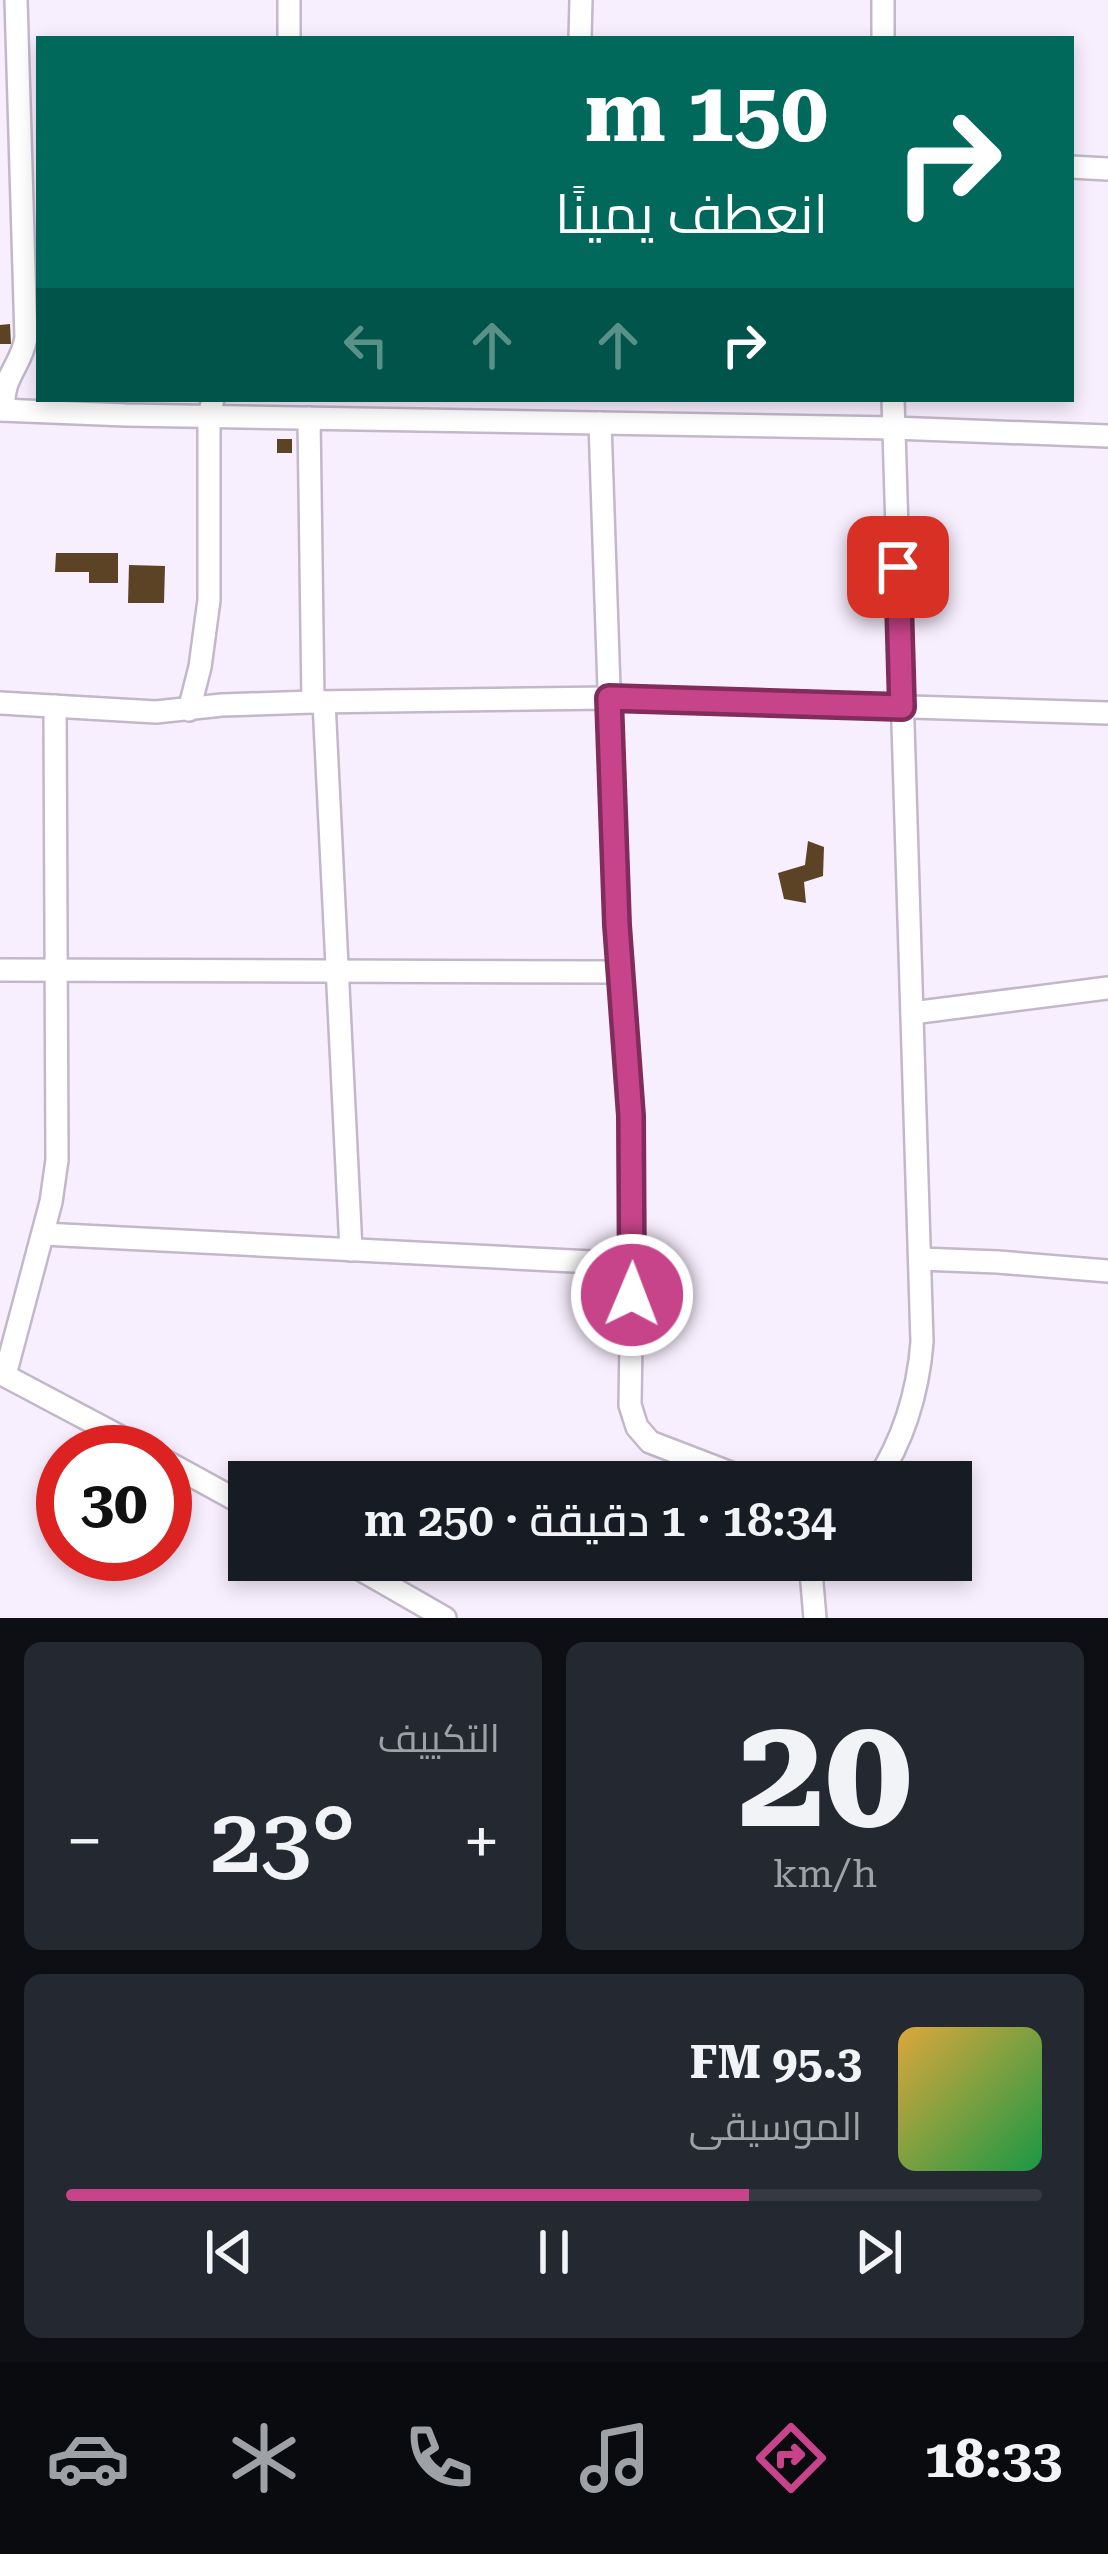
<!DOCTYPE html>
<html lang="ar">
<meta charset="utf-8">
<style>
body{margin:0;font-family:"Roboto Serif",Cairo,serif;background:#242831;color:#f1f3f6;direction:rtl;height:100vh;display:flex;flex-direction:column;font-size:45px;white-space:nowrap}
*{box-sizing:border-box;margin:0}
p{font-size:39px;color:#9ea1a6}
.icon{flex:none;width:66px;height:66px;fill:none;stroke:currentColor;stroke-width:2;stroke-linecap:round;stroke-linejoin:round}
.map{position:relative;height:1618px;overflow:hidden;direction:ltr}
.sheet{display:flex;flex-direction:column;gap:24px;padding:24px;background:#0d0f14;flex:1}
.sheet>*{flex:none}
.hud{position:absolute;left:36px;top:36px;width:1038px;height:366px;border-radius:0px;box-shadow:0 6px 18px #0003;direction:rtl;background:#00695c;color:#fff;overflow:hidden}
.speed{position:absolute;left:36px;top:1425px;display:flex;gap:24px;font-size:60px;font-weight:700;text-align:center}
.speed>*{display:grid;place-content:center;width:156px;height:156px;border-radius:50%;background:#171b24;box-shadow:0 6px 18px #0003;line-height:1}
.speed .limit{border:18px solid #d22;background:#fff;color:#111}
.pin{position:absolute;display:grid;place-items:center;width:102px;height:102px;color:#fff;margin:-51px;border-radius:24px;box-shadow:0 6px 18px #0006}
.me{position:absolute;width:132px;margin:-66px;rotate:1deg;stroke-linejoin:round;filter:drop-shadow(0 0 9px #0008)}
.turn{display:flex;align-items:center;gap:42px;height:252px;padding:0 48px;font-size:54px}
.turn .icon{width:156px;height:156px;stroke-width:2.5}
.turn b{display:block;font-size:84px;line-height:102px}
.lanes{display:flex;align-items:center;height:114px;padding:0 48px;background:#0003;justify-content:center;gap:60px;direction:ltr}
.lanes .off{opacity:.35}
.big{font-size:90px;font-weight:600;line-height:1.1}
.sheet .widget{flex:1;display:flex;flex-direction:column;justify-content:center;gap:18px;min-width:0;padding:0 42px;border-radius:18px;background:#242831}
.sheet .dial{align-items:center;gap:0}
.dial b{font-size:156px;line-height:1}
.song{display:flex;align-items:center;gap:36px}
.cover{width:144px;height:144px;border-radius:18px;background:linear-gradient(135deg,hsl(40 70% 55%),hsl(140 70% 35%))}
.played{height:12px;border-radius:6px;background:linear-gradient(90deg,#c7448a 70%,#363941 70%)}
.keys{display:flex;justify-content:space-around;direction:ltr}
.heat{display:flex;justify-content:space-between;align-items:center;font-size:66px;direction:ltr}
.sheet .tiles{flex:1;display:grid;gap:24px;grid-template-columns:1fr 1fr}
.widget:last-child{grid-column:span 2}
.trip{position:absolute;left:228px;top:1461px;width:744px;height:120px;border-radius:0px;background:#171b24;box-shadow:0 6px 18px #0003;font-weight:600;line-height:120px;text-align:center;direction:rtl}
.tabs{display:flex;height:192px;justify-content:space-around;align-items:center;background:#090b0e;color:#9ea1a6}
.tabs .icon{width:84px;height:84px}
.tabs .active{color:#c7448a}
.tabs b{font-size:54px;color:#f1f3f6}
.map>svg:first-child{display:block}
</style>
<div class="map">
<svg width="1108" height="1618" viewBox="0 0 1108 1618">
<rect width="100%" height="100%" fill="#f8effe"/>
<g fill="#5c4326">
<polygon points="10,324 11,344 0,344 0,325"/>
<rect x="277" y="439" width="15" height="14"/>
<polygon points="56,553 118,553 118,583 89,583 89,572 55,572"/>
<polygon points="129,565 165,566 164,603 128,603"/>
<polygon points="808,841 824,847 823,876 804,882 806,903 784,899 778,873 805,865"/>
</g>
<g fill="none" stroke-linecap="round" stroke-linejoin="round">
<defs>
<g id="minor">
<polyline points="289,0 289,39"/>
<polyline points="883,0 883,39"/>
<polyline points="580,39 581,0"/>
<polyline points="1071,167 1108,169"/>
<polyline points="0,410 126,415 893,428 1108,436"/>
<path d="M4,410C1,377 21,367 26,338L16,0"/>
<polyline points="309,418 313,702"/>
<polyline points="600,423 617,925 631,1116 633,1212 630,1405 637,1427 650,1442 754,1482"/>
<polyline points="324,702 351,1250"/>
<polyline points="0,703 156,712 222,705 313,702 609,698 1108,713"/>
<polyline points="189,710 200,667 209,600 209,416 213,399"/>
<polyline points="0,970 621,972"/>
<polyline points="912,1013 1108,988"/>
<polyline points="43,1234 632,1264"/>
<polyline points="920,1259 998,1262 1108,1271"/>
<polyline points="0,1373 149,1452"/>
<polyline points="5,1375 51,1202 57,1160 55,706"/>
<polyline points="165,1461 249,1507"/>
<path d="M876,1482C904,1439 918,1393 922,1342L893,399"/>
<polyline points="344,1560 445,1618"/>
<polyline points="810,1560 815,1618"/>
</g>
</defs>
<use href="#minor" stroke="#c3b7ca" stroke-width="26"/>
<use href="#minor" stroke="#fff" stroke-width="21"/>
</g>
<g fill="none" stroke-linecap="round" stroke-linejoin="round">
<defs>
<polyline id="route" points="632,1295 631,1116 617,925 609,698 902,707 898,567"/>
</defs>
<use href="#route" stroke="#812c5a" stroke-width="30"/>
<use href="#route" stroke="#c7448a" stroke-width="21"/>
</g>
</svg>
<div class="speed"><div class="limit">30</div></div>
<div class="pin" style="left:898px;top:567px;background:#d93025"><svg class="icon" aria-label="arrive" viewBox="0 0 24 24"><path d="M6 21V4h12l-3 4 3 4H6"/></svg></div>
<svg class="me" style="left:632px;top:1295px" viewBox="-20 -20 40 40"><circle r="17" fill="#c7448a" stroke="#fff" stroke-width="3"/><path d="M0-11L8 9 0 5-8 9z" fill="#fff"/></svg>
<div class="trip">18:34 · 1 دقيقة · 250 m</div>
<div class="hud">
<div class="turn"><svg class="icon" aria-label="right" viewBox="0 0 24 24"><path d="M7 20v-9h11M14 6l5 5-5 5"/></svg><div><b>150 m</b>انعطف يمينًا</div></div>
<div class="lanes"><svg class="icon off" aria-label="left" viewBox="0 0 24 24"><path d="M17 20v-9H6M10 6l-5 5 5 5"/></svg><svg class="icon off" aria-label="ahead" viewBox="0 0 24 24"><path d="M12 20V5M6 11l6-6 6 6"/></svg><svg class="icon off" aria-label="ahead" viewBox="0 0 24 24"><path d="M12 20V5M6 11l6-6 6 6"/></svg><svg class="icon" aria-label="right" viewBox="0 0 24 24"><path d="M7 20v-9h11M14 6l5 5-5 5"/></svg></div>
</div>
</div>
<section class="sheet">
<div class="tiles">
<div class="widget dial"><b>20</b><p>km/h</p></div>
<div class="widget"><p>التكييف</p>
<div class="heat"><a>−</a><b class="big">23°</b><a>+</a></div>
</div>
<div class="widget">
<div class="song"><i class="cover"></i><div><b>95.3 FM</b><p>الموسيقى</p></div></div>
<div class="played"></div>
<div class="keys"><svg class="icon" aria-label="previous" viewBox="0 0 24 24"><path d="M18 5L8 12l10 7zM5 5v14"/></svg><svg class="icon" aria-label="pause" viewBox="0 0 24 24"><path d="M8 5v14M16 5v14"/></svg><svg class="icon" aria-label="next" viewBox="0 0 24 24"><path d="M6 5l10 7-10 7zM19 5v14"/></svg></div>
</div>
</div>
</section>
<nav class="tabs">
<b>18:33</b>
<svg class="icon active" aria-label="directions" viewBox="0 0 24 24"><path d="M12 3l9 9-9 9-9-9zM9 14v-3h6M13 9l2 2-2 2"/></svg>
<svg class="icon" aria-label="music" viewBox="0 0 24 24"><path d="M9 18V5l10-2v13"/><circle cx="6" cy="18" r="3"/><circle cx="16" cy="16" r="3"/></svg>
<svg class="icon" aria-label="phone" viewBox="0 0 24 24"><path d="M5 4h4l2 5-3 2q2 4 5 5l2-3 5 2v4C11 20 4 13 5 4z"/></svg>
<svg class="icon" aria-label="climate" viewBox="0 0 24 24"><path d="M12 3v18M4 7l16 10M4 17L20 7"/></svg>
<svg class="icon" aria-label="car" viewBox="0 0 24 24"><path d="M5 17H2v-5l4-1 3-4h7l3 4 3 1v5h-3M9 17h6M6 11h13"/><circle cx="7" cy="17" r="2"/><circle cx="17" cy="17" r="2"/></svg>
</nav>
